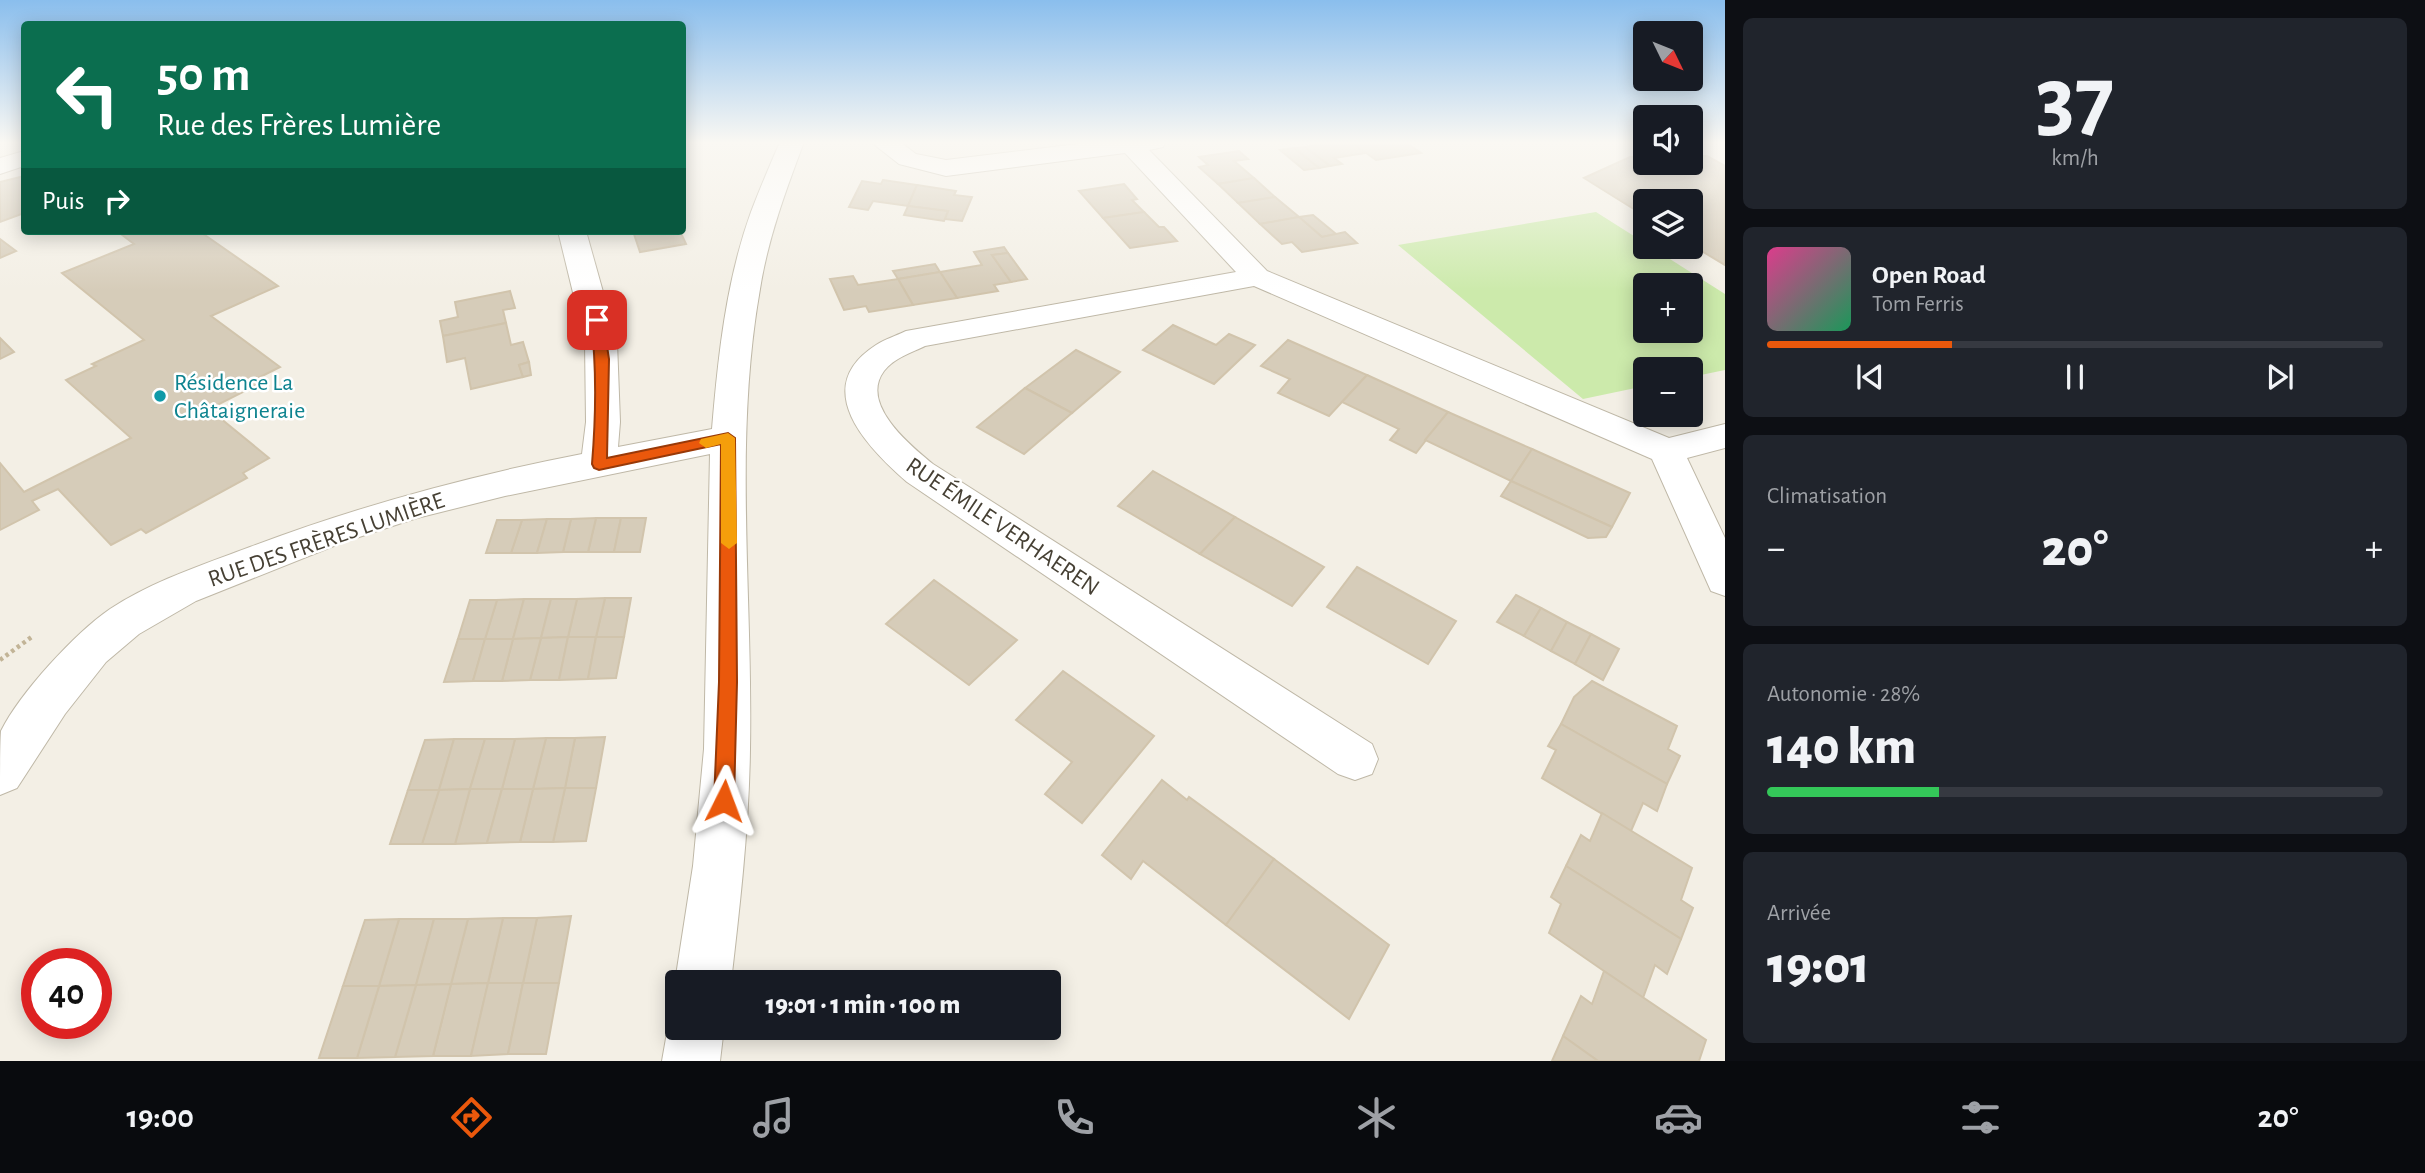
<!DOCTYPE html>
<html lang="fr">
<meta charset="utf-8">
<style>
body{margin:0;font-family:"Alegreya Sans",sans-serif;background:#20242c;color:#f1f3f6;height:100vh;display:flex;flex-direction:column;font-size:26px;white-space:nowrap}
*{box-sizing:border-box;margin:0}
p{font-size:23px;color:#9ea1a6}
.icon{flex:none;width:38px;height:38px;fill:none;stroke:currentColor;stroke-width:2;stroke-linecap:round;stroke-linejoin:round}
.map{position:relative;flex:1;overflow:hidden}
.side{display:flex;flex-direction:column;gap:18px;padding:18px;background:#0d0f14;width:700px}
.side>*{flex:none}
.hud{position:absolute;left:21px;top:21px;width:665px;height:214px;border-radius:7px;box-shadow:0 4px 18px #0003;background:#0b6e4f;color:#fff;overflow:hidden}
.needle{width:46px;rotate:133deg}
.controls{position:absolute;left:1633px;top:21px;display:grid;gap:14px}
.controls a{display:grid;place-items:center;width:70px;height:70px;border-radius:7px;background:#171b24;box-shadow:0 4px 18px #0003;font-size:35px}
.speed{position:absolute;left:21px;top:948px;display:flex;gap:14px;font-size:35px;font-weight:700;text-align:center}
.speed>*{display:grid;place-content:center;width:91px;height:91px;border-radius:50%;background:#171b24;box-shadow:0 4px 18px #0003;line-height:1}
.speed .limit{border:10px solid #d22;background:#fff;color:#111}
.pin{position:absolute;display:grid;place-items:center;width:60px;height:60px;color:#fff;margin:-30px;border-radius:14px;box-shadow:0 4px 10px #0006}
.me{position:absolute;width:77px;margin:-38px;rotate:3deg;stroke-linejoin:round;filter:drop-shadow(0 0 5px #0008)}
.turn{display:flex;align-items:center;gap:24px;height:147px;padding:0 21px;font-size:32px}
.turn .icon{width:91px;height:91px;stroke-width:2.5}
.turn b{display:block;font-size:49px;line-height:60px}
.then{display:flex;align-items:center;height:66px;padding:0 21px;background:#0003;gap:14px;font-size:26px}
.big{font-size:52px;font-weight:800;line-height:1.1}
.side .tile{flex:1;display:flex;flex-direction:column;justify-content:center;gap:10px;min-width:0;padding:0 24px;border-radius:10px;background:#20242c}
.side .dial{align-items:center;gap:0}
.dial b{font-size:91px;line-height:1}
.song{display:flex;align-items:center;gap:21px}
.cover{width:84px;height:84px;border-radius:10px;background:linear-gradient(135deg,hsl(330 70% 55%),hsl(150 70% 35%))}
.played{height:7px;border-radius:4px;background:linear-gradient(90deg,#ea580c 30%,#363941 30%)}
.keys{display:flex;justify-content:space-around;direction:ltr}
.heat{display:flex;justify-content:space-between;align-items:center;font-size:38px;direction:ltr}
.charge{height:10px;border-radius:5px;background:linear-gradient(90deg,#34c759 28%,#363941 0)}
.trip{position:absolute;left:665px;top:970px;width:396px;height:70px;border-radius:7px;background:#171b24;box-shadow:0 4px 18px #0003;font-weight:800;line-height:70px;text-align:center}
.tab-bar{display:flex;height:112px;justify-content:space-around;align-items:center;background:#090b0e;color:#9ea1a6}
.tab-bar .icon{width:49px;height:49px}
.tab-bar .on{color:#ea580c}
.tab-bar b{font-size:32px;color:#f1f3f6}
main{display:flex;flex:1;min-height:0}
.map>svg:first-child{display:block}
</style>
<main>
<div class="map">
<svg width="1725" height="1061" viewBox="0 0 1725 1061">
<rect width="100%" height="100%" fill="#f3efe5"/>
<path fill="#cceaab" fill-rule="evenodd" d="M1596,212L1645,243V247H1651L1725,294V370L1691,377L1690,369H1645V386L1583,399L1398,245ZM1645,285H1690V331H1645Z"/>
<g fill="#d6ccb9" stroke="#d1c4ac" stroke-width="2">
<polygon points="1313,142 1351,142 1366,153 1334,158 1342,164 1330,166 1305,147 1317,145"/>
<polygon points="1351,142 1405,142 1421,153 1376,160"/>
<polygon points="1305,147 1330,166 1319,168 1294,148"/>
<polygon points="1294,148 1319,168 1304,170 1280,150"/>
<polygon points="1239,151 1248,159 1234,161 1254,178 1218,184 1199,167 1208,165 1199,157"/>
<polygon points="1690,156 1707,156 1725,166 1725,265 1690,244 1690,201 1645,201 1645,216 1584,178 1630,157 1645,157 1645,163 1690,163"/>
<polygon points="24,176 24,213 0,222 0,182"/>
<polygon points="1254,178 1275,197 1238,203 1218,184"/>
<polygon points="883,180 917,185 908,206 873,201 868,210 849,207 862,181 881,184"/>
<polygon points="1124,184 1137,199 1132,200 1144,212 1103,218 1079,191"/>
<polygon points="917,185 956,191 954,195 972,197 962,221 944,219 948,211 908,206"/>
<polygon points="1275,197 1299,217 1260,224 1238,203"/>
<polygon points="908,206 948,211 944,221 904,215"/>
<polygon points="1144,212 1159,227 1164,227 1177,241 1130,248 1103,218"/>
<polygon points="1313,215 1336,234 1322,237 1299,217"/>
<polygon points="1299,217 1322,237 1345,232 1357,243 1302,252 1292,242 1282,244 1260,224"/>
<polygon points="117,231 199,231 278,286 211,316 280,367 256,379 261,383 209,409 269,458 243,473 247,478 146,533 141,529 111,545 58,489 32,501 39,510 0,530 0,463 24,492 131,438 66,380 96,366 92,364 144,340 62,273 134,244"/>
<polygon points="633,231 680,231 686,244 640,252"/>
<polygon points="0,239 16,251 0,258"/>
<polygon points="1004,247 1008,253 992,255 1011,282 994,285 998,291 957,298 940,272 982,265 974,252"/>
<polygon points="1008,253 1027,279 1011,282 992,255"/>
<polygon points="935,264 940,272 898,279 893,271"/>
<polygon points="940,272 957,298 913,305 898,279"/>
<polygon points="853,276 858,285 898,279 913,305 869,312 866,306 844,310 830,279"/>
<polygon points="510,291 515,308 503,310 506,323 443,336 440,321 458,317 455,302"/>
<polygon points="506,323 511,345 523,342 529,362 519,365 523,377 471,389 465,358 447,362 443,336"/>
<polygon points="1173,325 1216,345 1229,334 1255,345 1214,384 1143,350"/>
<polygon points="0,338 14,352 0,359"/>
<polygon points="1288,340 1367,375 1329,416 1278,393 1290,379 1261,366"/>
<polygon points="1076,350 1120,372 1072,413 1025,388"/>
<polygon points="529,362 531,375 523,377 519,365"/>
<polygon points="1367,375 1448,412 1416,453 1390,440 1399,429 1342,402"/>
<polygon points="1025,388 1072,413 1024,454 977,427"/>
<polygon points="1448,412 1532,449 1511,481 1425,440"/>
<polygon points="1532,449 1630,493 1612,527 1511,481"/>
<polygon points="1153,471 1235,517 1200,554 1118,506"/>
<polygon points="1511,481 1612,527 1606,537 1588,538 1501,496"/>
<polygon points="1235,517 1324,567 1292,606 1200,554"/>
<polygon points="596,518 621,518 614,552 588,552"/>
<polygon points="596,518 588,552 563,552 571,519"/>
<polygon points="621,518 646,518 640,552 614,552"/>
<polygon points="547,519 537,553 511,553 522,520"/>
<polygon points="547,519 571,519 563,552 537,553"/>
<polygon points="497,520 522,520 511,553 486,553"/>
<polygon points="1357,567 1456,621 1428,664 1327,607"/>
<polygon points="934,580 1017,640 969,685 886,624"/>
<polygon points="1516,595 1541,608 1524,636 1497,622"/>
<polygon points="605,598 631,598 624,637 596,637"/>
<polygon points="605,598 596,637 568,637 577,599"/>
<polygon points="524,599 513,639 485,639 497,600"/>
<polygon points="524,599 551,599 541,638 513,639"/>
<polygon points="551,599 577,599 568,637 541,638"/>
<polygon points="470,600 497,600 485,639 458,639"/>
<polygon points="1541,608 1567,622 1551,651 1524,636"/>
<polygon points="1567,622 1591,634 1575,664 1551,651"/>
<polygon points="1591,634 1619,649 1603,680 1575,664"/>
<polygon points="568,637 559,680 530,680 541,638"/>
<polygon points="568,637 596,637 588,679 559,680"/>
<polygon points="596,637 624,637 616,678 588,679"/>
<polygon points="541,638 530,680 502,681 513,639"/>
<polygon points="458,639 485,639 473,681 444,682"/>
<polygon points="485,639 513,639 502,681 473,681"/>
<polygon points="1063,671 1154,736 1082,823 1045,794 1072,762 1016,720"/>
<polygon points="1592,681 1677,726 1668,749 1680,756 1667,784 1561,724 1574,697"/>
<polygon points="1561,724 1667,784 1657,811 1643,803 1631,831 1542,778 1556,750 1548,746"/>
<polygon points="605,737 596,788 565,788 575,738"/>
<polygon points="546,738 575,738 565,788 533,789"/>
<polygon points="546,738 533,789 502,789 515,739"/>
<polygon points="454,739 439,790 408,790 425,740"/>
<polygon points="454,739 485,739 470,789 439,790"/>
<polygon points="485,739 515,739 502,789 470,789"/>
<polygon points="1162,780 1187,800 1189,797 1274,859 1226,925 1143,861 1131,879 1102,855"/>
<polygon points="565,788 596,788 586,841 553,842"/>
<polygon points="565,788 553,842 520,842 533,789"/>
<polygon points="470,789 502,789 487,843 455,844"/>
<polygon points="470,789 455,844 422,844 439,790"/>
<polygon points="502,789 533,789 520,842 487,843"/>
<polygon points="408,790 439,790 422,844 390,844"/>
<polygon points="1602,813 1692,868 1681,900 1693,908 1681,939 1566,866 1581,835 1590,841"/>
<polygon points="1274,859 1389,945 1349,1019 1226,925"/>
<polygon points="1566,866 1681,939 1667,974 1655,965 1643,998 1549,933 1561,904 1551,897"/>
<polygon points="571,916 559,983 523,983 537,918"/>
<polygon points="503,918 537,918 523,983 488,983"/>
<polygon points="503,918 488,983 451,984 468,919"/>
<polygon points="399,919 434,919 416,985 379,986"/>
<polygon points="399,919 379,986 343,986 365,920"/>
<polygon points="434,919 468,919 451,984 416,985"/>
<polygon points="1604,971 1706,1040 1699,1061 1598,1061 1563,1036 1581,996 1592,1004"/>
<polygon points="488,983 471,1056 433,1056 451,984"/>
<polygon points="488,983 523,983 508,1054 471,1056"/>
<polygon points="523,983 559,983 546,1054 508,1054"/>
<polygon points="451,984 433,1056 395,1057 416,985"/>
<polygon points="416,985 395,1057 357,1058 379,986"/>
<polygon points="343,986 379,986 357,1058 319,1058"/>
<polygon points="1563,1036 1598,1061 1552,1061"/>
</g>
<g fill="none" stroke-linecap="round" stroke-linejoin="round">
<defs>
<g id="minor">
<path d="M780,142H804C786,190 768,238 760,289C733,441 753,596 750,749C749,827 740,905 731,982H677V986L675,982L693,866L704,749L710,454L505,496L417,518L344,542L196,601L139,634L106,662L65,714L17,788L0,795C0,780 0,743 1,731C20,693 75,633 110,609C153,581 202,565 250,547C359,506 468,476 582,454L586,422L585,342L558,231H586L617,342L620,422L618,447L712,429C718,357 726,281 751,212C760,188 770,165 780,142Z"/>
<path d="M871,142H900L916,154L946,160L1094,142H1166L1163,147L1149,150L1267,271L1669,438L1725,424V448L1687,458L1725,538V596L1711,591L1652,459L1254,286L925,346C911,353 894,358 884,371C859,404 911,446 933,464L1372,744L1378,759L1372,774L1355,780L1338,774L907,482C867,447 809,388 876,345C885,339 896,336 906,331L1236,272L1125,153L946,176L899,164Z"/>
<polygon points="24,151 24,166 0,174 0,158"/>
<polygon points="677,1006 677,1027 724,1027 720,1061 662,1061 668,1027"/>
</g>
</defs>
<use href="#minor" stroke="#bfb8a7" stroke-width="2"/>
<polyline stroke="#c2b497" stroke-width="4.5" stroke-dasharray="3.5 3.5" stroke-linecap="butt" points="0,660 33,636"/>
<use href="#minor" fill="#fff" fill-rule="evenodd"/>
</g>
<linearGradient id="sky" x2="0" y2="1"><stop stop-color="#8abeed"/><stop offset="0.49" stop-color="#faf8f3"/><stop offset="1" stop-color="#faf8f3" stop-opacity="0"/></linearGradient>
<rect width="1725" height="291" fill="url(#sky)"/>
<path fill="#ea580c" stroke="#983908" stroke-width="2" d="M597,316L603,320L609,359L607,458L728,433L735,438L737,682L734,801L731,807L724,810L717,807L714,801L719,682L721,444L599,470L594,468L592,464C596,416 597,369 591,320Z"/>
<polygon fill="#f59e0b" points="728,433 735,438 737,543 729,549 721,543 721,444 706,448 699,443 701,439"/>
<circle fill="#0f9aa8" stroke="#fff" stroke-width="2.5" cx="160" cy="396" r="7"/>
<g text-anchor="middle" stroke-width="5" stroke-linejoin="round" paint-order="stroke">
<g font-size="24" fill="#0d838f" stroke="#fff" text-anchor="start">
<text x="174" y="390">Résidence La<tspan x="174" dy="28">Châtaigneraie</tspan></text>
</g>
<g font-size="24" fill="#464034" stroke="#fff">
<text transform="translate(1003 526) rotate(34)" y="8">RUE ÉMILE VERHAEREN</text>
<text transform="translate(326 539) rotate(-19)" y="8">RUE DES FRÈRES LUMIÈRE</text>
</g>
</g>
</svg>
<div class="controls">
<a><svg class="needle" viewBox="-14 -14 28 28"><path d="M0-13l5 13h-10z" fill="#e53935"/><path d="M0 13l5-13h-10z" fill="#9ea1a6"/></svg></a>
<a><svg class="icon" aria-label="sound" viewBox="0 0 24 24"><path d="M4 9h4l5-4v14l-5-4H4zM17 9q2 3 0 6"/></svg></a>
<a><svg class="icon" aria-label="layers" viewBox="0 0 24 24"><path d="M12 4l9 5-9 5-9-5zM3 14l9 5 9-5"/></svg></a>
<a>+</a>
<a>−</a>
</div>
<div class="speed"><div class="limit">40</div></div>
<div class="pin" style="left:597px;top:320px;background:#d93025"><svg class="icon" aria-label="arrive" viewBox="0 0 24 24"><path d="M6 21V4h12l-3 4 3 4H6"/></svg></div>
<svg class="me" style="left:724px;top:801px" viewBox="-20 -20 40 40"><path d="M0-17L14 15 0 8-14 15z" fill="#ea580c" stroke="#fff" stroke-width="4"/></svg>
<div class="trip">19:01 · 1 min · 100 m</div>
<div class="hud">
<div class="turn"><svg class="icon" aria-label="left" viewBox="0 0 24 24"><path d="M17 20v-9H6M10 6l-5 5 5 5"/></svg><div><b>50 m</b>Rue des Frères Lumière</div></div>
<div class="then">Puis<svg class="icon" aria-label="right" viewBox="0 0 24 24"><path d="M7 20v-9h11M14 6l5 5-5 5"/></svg></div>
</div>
</div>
<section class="side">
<div class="tile dial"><b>37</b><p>km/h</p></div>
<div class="tile">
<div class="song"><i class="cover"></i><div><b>Open Road</b><p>Tom Ferris</p></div></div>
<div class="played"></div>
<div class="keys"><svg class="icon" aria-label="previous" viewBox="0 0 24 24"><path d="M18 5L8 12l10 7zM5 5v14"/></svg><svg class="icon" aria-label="pause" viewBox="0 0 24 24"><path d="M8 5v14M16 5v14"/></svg><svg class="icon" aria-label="next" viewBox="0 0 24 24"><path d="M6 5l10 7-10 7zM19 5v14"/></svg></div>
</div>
<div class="tile"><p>Climatisation</p>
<div class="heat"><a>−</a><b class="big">20°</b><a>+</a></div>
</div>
<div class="tile"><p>Autonomie · 28%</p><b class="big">140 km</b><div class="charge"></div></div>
<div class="tile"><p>Arrivée</p><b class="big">19:01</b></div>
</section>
</main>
<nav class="tab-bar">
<b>19:00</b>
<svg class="icon on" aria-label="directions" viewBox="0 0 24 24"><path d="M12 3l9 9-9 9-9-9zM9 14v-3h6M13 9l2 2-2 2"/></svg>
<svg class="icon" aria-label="music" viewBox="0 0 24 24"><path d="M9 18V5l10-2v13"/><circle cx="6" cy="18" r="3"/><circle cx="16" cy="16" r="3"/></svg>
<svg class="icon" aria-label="phone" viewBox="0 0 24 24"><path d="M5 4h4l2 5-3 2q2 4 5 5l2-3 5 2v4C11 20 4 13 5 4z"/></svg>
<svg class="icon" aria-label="climate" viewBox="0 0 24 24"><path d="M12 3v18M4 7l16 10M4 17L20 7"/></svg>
<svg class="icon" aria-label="car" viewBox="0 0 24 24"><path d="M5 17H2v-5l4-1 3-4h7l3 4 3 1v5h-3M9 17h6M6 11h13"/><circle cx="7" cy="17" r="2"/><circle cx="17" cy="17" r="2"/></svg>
<svg class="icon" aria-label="filters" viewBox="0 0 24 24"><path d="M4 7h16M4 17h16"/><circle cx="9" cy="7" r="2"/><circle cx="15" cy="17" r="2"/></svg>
<b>20°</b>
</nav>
